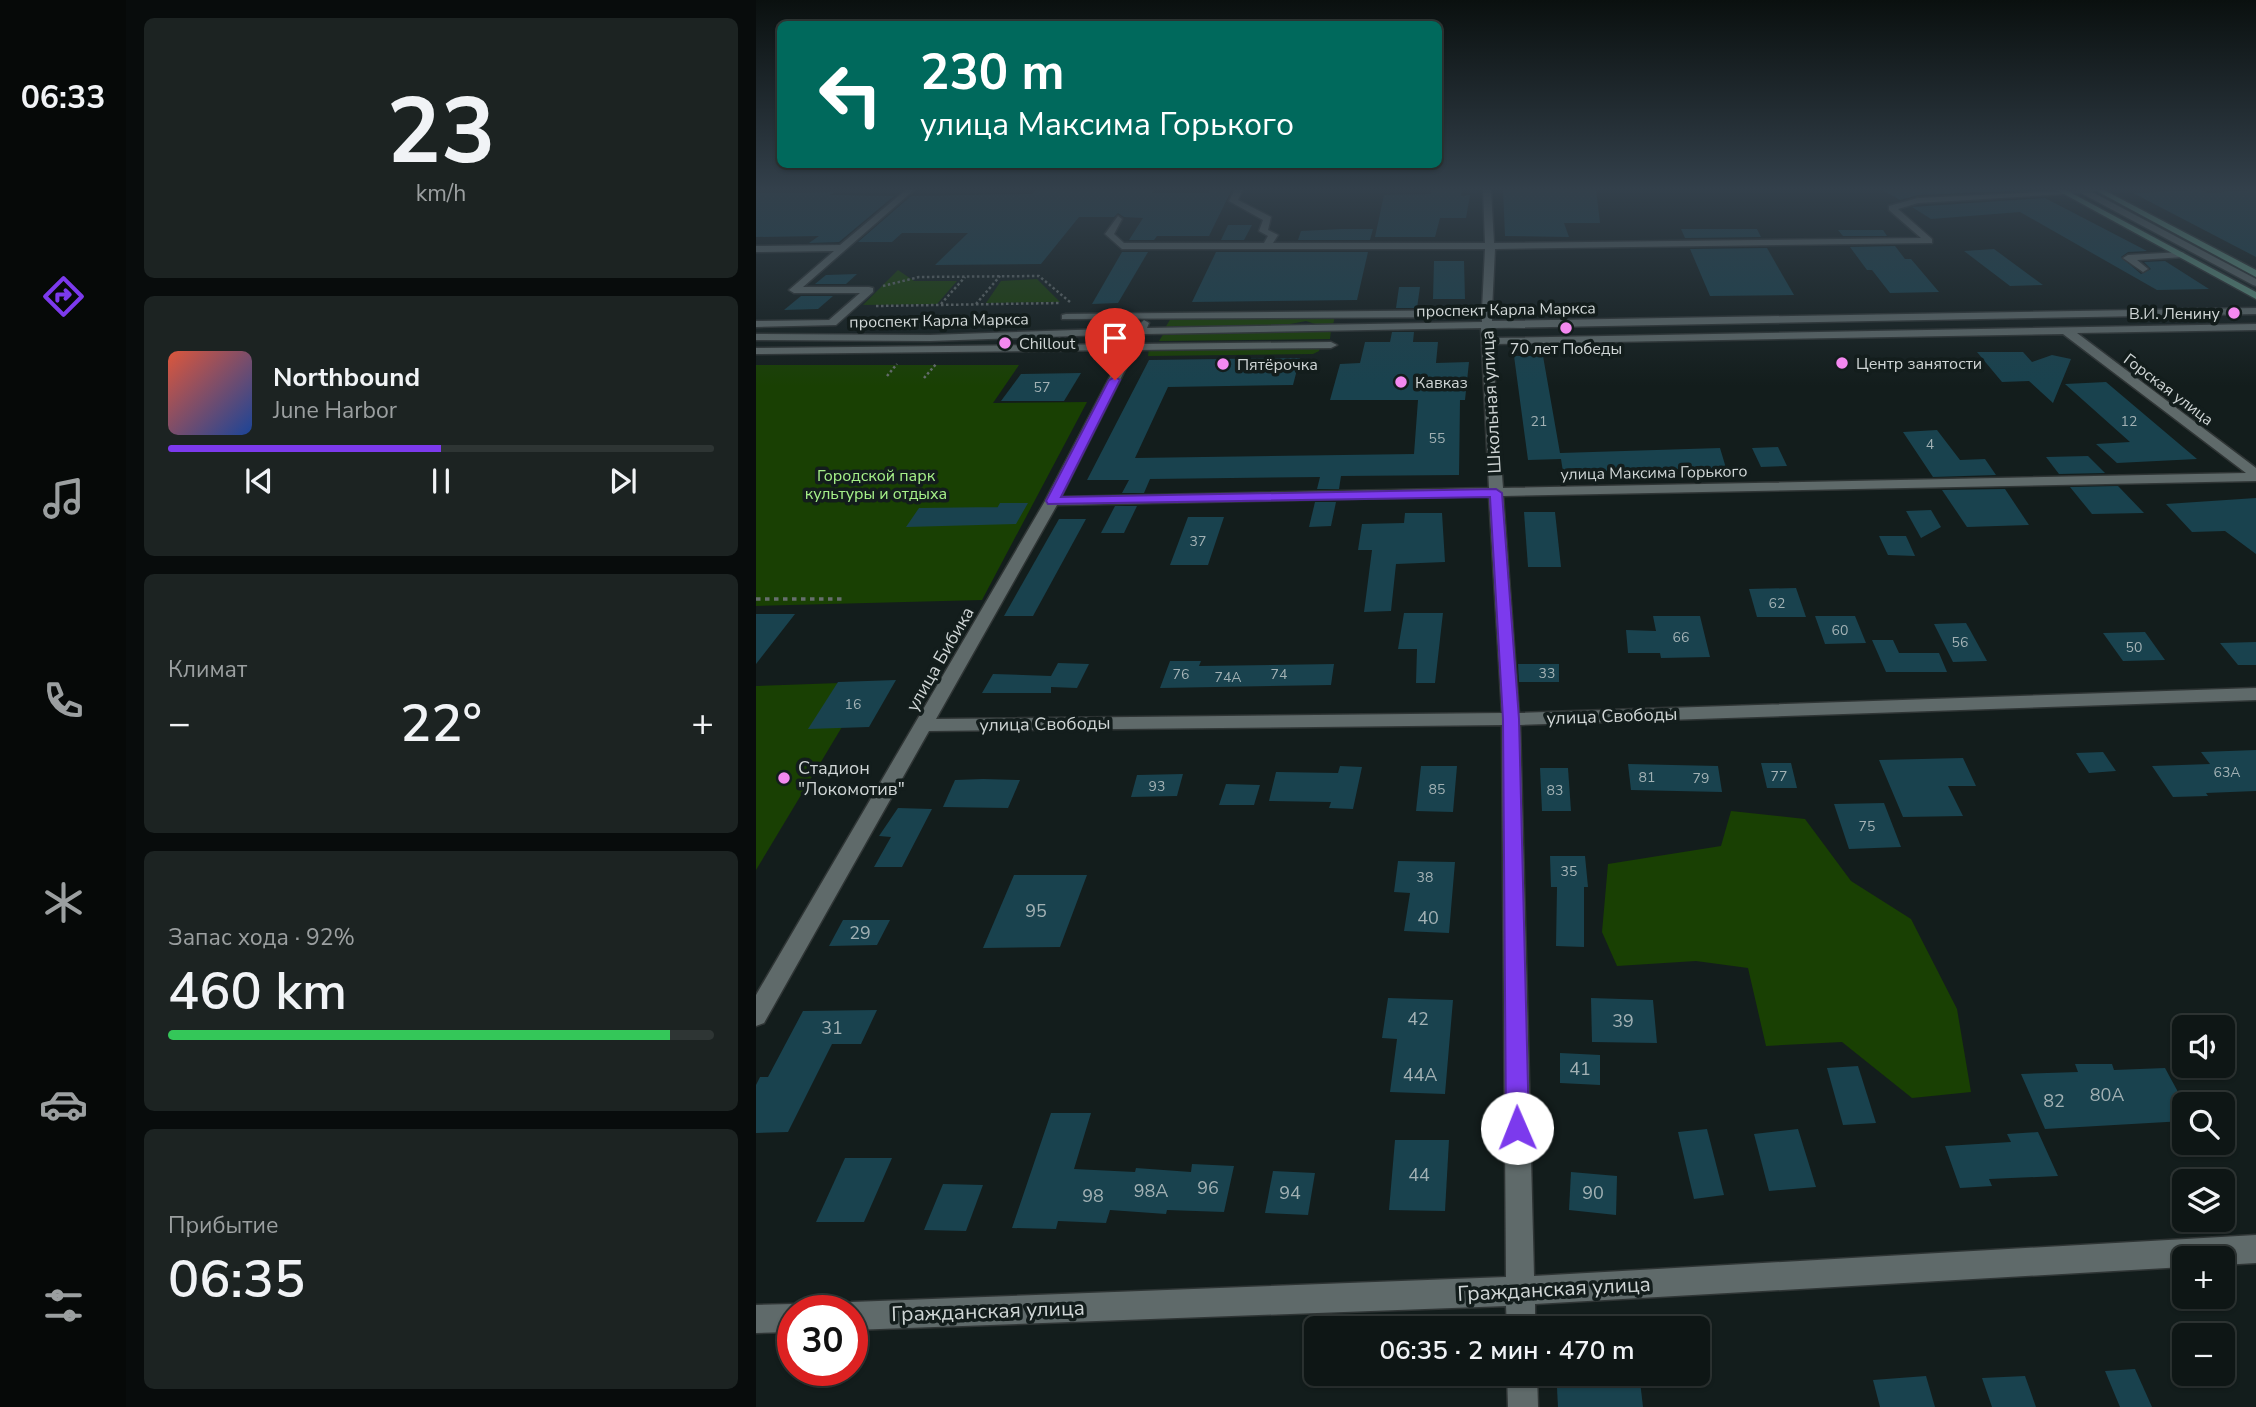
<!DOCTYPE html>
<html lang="ru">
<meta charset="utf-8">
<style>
body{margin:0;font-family:"Nunito Sans",sans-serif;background:#1c2322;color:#f1f3f6;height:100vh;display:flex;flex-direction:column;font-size:26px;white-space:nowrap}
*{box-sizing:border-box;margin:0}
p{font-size:23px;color:#9b9fa0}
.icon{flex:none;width:38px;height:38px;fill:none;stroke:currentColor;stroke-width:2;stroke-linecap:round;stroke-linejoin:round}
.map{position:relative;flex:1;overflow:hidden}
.drawer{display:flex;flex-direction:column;gap:18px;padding:18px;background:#080c0c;width:630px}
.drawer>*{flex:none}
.banner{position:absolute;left:21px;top:21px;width:665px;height:147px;border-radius:10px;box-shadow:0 2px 5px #0004,0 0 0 2px #2e3534;background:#00695c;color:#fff;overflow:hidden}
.tools{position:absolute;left:1416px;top:1015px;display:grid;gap:14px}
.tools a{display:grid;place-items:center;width:63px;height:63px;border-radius:10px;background:#0e1615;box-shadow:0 2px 5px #0004,0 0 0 2px #2e3534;font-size:35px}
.speed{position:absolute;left:21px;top:1295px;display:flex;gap:14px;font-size:35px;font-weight:700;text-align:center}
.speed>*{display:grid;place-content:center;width:91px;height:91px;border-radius:50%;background:#0e1615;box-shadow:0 2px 5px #0004,0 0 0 2px #2e3534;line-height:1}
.speed .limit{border:10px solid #d22;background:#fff;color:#111}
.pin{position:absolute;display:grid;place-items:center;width:60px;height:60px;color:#fff;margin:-72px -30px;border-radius:50% 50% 50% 0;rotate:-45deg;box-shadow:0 0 7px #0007}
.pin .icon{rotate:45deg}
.me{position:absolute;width:77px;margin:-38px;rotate:359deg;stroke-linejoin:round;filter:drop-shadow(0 0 5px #0008)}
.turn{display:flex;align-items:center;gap:24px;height:147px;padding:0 28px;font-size:32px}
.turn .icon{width:91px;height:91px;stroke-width:2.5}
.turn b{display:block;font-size:49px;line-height:60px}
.big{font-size:52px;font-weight:600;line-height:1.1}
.drawer .tile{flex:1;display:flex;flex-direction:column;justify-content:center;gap:10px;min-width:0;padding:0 24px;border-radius:10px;background:#1c2322}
.drawer .dial{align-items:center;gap:0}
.dial b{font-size:91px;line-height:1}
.song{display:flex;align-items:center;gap:21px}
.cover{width:84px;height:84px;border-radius:10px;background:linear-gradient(135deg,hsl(10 70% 55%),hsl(220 70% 35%))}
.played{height:7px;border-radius:4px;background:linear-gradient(90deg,#7c3aed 50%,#2e3534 50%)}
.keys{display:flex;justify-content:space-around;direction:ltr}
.heat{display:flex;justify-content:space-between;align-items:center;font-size:38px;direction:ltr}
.charge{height:10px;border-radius:5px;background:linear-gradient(90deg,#34c759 92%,#2e3534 0)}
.trip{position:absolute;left:548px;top:1316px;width:406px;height:70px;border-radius:10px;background:#0e1615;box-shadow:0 2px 5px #0004,0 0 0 2px #2e3534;font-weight:600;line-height:70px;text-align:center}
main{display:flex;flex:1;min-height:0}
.dock{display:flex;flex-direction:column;width:126px;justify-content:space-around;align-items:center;background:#060908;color:#9b9fa0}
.dock .icon{width:49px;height:49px}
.dock .current{color:#7c3aed}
.dock b{font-size:32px;color:#f1f3f6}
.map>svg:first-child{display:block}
</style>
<main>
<nav class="dock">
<b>06:33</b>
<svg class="icon current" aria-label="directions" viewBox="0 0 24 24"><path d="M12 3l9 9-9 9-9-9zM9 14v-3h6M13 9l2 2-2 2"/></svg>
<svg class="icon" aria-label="music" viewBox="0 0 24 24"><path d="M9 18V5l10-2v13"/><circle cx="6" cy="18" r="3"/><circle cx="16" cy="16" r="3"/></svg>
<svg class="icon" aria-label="phone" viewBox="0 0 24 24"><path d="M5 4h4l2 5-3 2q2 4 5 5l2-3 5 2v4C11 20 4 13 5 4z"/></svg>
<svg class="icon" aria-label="climate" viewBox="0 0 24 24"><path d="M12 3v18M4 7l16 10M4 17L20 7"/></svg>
<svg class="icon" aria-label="car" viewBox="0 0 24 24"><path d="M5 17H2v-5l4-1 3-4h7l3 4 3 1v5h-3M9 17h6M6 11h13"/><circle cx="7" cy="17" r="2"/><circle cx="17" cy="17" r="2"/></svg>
<svg class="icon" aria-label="filters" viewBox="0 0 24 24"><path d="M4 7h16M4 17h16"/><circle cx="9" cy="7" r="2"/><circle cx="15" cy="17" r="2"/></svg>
</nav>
<section class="drawer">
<div class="tile dial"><b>23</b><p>km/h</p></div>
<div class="tile">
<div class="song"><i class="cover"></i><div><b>Northbound</b><p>June Harbor</p></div></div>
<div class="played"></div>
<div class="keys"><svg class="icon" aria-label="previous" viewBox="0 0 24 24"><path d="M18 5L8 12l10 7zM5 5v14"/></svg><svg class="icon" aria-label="pause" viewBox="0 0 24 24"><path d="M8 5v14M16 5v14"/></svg><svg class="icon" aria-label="next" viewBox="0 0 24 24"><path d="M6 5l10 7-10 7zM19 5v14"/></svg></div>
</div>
<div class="tile"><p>Климат</p>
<div class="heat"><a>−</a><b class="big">22°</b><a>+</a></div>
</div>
<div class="tile"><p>Запас хода · 92%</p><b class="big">460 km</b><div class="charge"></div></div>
<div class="tile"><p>Прибытие</p><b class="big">06:35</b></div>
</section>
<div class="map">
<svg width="1500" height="1407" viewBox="0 0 1500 1407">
<rect width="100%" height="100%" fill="#131d1c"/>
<g fill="#194003">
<polygon points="142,270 158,281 201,281 181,304 107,305"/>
<polygon points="281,279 304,302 230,303 245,281"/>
<polygon points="579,316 577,325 562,325 550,321 524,326 409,328 415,318"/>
<polygon points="575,330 574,339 403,341 408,333"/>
<polygon points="564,347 563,351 557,354 392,356 393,348"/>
<polygon points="0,365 263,365 237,403 331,402 226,600 0,606"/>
<polygon points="113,682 0,870 0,686"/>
<polygon points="975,811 1049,819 1095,881 1155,919 1201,1009 1215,1092 1156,1098 1086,1042 1010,1046 992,968 940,961 861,966 846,932 852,864 965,846"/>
</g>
<g fill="#19424e">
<polygon points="281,189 399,189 396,193 452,193 454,189 476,189 453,236 401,236 398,240 373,240 387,218 368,217 362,213 358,217 323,217 285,264 179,265 212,233 146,233 136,242 102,242 155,196 276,194"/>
<polygon points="676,189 706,189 705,196 714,195 710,218 684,218 679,237 619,237 628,195 675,194"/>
<polygon points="747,189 840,189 844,223 808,223 813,237 749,236"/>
<polygon points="1125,189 1273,189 1275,190 1162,195 1144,200"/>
<polygon points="1445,190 1452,193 1500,190 1500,257 1377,193"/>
<polygon points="78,192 74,195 138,196 83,242 53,243 63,236 0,237 0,193"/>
<polygon points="1289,198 1391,251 1372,252 1365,257 1385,274 1395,269 1388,262 1409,261 1453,289 1401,290 1264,212 1175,219 1156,207"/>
<polygon points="472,225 496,225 488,240 465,240"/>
<polygon points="585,229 617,229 614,240 542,240 545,231"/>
<polygon points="925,229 1001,229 1005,237 929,238"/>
<polygon points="1082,230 1127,230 1131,236 1087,236"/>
<polygon points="1139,246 1149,259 1155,259 1183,292 1134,293 1116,270 1111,270 1094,247"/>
<polygon points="1011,248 1038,295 954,296 934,249"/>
<polygon points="1238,249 1287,285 1254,286 1208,251"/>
<polygon points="366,252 392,252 362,303 336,304"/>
<polygon points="460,252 612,252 601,300 436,302"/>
<polygon points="678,261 708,261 709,299 677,299"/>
<polygon points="101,274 90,284 59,284 70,275"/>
<polygon points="643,287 664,287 661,308 640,308"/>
<polygon points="45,296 77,296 62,309 28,310"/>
<polygon points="636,332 658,332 657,342 682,342 680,363 713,362 709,400 704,400 703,475 585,476 583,489 561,489 564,477 394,479 388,493 366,493 373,480 331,480 393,360 544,358 537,385 412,387 379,458 658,454 662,400 574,400 584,364 604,363 609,342 634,342"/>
<polygon points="1221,352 1267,352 1276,362 1296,355 1315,359 1297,403 1273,381 1246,382"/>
<polygon points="758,356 787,356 804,453 964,448 970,468 807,472 805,459 772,460"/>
<polygon points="325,373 308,401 245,401 265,374"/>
<polygon points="1350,382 1441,459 1361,463 1340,444 1374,442 1309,384"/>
<polygon points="1181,430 1204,460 1229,459 1240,475 1177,477 1147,432"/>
<polygon points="1022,447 1031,466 1005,467 996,448"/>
<polygon points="1332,456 1349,473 1303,474 1290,457"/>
<polygon points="1362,486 1388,513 1336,514 1314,487"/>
<polygon points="1249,489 1273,525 1211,527 1186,490"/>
<polygon points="1500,498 1500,554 1469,531 1436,532 1410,504"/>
<polygon points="559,502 580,502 575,526 553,527"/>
<polygon points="244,503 272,503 260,524 150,527 163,508 242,507 236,517"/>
<polygon points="359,506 381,506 368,533 345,533"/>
<polygon points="1175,510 1185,527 1165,538 1150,511"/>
<polygon points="768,512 799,512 805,567 772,567"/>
<polygon points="649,513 686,513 689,562 640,564 635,611 608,612 616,550 602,550 606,524 648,523"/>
<polygon points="432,517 468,517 452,565 414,565"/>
<polygon points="303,519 330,519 277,616 248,616"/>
<polygon points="1123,536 1150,536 1159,556 1132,555"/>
<polygon points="1040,588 1050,617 1001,617 993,589"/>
<polygon points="648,613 687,613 679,683 660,683 661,649 642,649"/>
<polygon points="0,614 39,614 0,664"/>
<polygon points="897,616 944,616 954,657 905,658 904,653 872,653 870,630 900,631"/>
<polygon points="1059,616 1099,616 1110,643 1069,644"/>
<polygon points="1210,623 1214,630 1231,661 1197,662 1178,624"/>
<polygon points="1389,632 1409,660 1367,661 1347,633"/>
<polygon points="1116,640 1137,640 1143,653 1183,653 1191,672 1130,672"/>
<polygon points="1500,642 1500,665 1482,665 1464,643"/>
<polygon points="414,661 445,661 443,666 578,664 575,685 404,688"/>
<polygon points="302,663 333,664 321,688 295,687 295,693 226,693 237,674 295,676"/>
<polygon points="762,664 803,664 803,682 763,682"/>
<polygon points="140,680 113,727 52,729 82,682"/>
<polygon points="1500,750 1500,791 1450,793 1452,796 1417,797 1396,766 1454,764 1445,752"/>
<polygon points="1347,752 1360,771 1333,773 1320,753"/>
<polygon points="1207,758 1220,786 1192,786 1207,816 1147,817 1123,760"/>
<polygon points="1005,763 1035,763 1041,788 1011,788"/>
<polygon points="872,764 962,766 966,792 875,790"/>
<polygon points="584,766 606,767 597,809 573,808 575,802 513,801 520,772 582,773"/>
<polygon points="665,766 701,766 697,812 660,811"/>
<polygon points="784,768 812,768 815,811 786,811"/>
<polygon points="427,774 421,796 375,797 381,775"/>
<polygon points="199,780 227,779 264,780 252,808 187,807"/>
<polygon points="470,784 504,785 498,805 463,805"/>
<polygon points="1128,803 1145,847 1093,849 1078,804"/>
<polygon points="142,808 176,809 146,867 118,867 135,837 123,836"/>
<polygon points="794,856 829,856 832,887 828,887 828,947 800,946 801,887 795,887"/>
<polygon points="642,861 699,862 693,933 648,931 654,893 638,892"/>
<polygon points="258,875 331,875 304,947 227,948"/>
<polygon points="87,920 134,920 121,945 73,946"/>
<polygon points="632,998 697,1000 689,1094 634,1092 641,1039 626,1038"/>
<polygon points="835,998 897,1000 901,1043 836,1042"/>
<polygon points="121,1010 105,1044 76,1044 32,1132 0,1133 0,1085 4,1077 12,1077 47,1011"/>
<polygon points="804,1053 844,1055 844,1085 804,1083"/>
<polygon points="1319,1064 1356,1064 1358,1070 1409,1068 1428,1103 1428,1121 1289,1129 1265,1074 1322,1072"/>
<polygon points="1102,1066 1120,1123 1087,1125 1071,1068"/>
<polygon points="295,1113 335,1113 318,1169 379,1172 380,1168 435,1172 436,1164 478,1166 468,1212 411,1210 410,1214 354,1210 350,1223 302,1221 300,1229 256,1228"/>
<polygon points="951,1129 968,1195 938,1199 922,1132"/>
<polygon points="1042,1129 1060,1187 1013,1191 998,1134"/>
<polygon points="1282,1132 1302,1176 1233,1179 1236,1186 1204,1188 1189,1146 1255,1142 1251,1134"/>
<polygon points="639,1140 693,1140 689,1211 633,1210"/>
<polygon points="89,1158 136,1158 108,1222 60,1222"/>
<polygon points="517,1171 559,1173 552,1215 509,1213"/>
<polygon points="815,1172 861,1176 860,1215 813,1210"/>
<polygon points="187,1184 227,1185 210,1231 168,1230"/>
<polygon points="1379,1369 1396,1407 1364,1407 1349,1371"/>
<polygon points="1170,1376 1179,1407 1124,1407 1117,1380"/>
<polygon points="1269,1376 1280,1407 1236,1407 1226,1378"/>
<polygon points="884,1381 887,1407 802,1407 801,1388"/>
</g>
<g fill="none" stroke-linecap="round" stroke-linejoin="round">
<defs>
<g id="minor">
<polygon points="151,189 159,189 47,287 113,287 117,288 117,292 80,325 0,327 0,321 73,320 104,293 38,293 33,290 78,251 0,252 0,246 84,245"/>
<path d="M479,189H487L482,200L515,217L512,230L522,235L517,243H729L727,189H735L738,243L1165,238L1133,210V206L1162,198L1352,189L1336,192L1500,279V286L1497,285L1325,193L1162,203L1142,209L1176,239V243L739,249L736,310H769L774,313L769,316H736V321L1500,308V314L736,328V338L1500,324V330L1321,333L1500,468V481L747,496L763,713L1500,688V700L764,725L778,1276L1500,1235V1263L1466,1265V1258H1428V1267L779,1304V1328H751L750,1306L96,1330V1311H84L86,1306L96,1302L750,1277L746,725L173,731L8,1023L0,1026V995L289,501L368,350L0,354V348L372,344L377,334L174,341L0,340V334L174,335L380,328L388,320L393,323L391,328L726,322V317L306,319V315L310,314L726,310L729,249H366L349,234L362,216L366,219L358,234L368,243H508L512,236L503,231L507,220L473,201ZM725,328L733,488L305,497L379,350L575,348L581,345L575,342L383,344L388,334ZM1307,334L1490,473L747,488L736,344ZM733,496L746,713L180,719L301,505Z"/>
<polygon points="1425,252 1428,253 1428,257 1381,260 1392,269 1387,272 1367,258 1372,255"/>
<polygon points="37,1304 48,1311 37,1311 37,1332 0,1333 0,1305"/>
<polygon points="751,1374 781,1374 782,1407 752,1407"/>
</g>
<g id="major">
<polygon points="1299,189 1308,189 1500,292 1500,299"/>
<polygon points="1337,189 1346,189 1500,270 1500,277"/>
</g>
</defs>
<use href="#minor" stroke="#2f3535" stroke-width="3"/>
<use href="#major" stroke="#2f3535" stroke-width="3"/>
<g stroke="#666e6d" stroke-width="2.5" stroke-dasharray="2.5 2.5" stroke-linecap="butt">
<polyline points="127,286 163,277 283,276 314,302"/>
<polyline points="185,304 209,277"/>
<polyline points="220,304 244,276"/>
<polyline points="120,306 303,303"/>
<polyline points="131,376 141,364"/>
<polyline points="168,378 181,363"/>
</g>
<polyline stroke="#666e6d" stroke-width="3.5" stroke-dasharray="4.5 4.5" stroke-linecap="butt" points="0,599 89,599"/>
<use href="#minor" fill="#5f6a6a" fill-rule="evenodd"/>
<use href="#major" fill="#629984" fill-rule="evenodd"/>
</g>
<linearGradient id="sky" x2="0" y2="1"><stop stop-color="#0a100f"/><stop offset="0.49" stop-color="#33404b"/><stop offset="1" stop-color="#33404b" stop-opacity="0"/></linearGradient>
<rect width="1500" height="386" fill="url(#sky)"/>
<polygon fill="#7c3aed" stroke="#51269a" stroke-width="2" points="359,377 364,380 305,497 740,489 746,493 763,719 773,1128 770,1136 761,1139 753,1136 750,1128 747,719 734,497 292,504 290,501 353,380"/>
<g fill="#f489f0" stroke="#131d1c" stroke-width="2.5">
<circle cx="1478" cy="313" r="7"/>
<circle cx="810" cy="328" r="7"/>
<circle cx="249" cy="343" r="7"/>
<circle cx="1086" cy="363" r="7"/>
<circle cx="467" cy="364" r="7"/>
<circle cx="645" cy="382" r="7"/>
<circle cx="28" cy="778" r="7"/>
</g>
<g text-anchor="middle" stroke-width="7" stroke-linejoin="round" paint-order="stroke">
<g font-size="14" fill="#a2b1b4">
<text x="286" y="392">57</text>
<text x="783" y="426">21</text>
<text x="1373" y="426">12</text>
<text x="681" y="443">55</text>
<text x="1174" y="449">4</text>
<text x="442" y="546">37</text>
<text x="1021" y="608">62</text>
<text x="1084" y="635">60</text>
<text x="925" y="642">66</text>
<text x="1204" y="647">56</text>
<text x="1378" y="652">50</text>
<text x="791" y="678">33</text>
<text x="425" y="679">76</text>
<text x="523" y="679">74</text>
<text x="472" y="682">74А</text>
<text x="97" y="709">16</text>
<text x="1471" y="777">63А</text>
<text x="1023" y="781">77</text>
<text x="891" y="782">81</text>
<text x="945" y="783">79</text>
<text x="401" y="791">93</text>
<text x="681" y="794">85</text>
<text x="799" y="795">83</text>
<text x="1111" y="831">75</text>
<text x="813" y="876">35</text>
<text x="669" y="882">38</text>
</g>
<g font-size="16" fill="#d0d6d6" stroke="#131d1c">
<text transform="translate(750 309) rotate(-1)" y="6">проспект Карла Маркса</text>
<text transform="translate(183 320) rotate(-1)" y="6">проспект Карла Маркса</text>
<text transform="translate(1413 389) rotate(37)" y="6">Горская улица</text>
<text transform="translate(898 472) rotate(-1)" y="6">улица Максима Горького</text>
</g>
<g font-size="16" fill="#d0d6d6" stroke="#131d1c" text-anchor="start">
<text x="1464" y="319" text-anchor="end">В.И. Ленину</text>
<text x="263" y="349">Chillout</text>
<text x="810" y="354" text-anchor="middle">70 лет Победы</text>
<text x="1100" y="369">Центр занятости</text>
<text x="481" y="370">Пятёрочка</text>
<text x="659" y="388">Кавказ</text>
</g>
<g font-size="16" fill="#a6f089" stroke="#131d1c">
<text x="120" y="481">Городской парк<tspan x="120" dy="18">культуры и отдыха</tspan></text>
</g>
<g font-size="18" fill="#d0d6d6" stroke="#131d1c">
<text transform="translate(735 402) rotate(-93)" y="6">Школьная улица</text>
<text transform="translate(184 659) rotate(-60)" y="6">улица Бибика</text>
<text transform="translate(856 716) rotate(-2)" y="6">улица Свободы</text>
<text transform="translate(289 724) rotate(-1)" y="6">улица Свободы</text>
</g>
<g font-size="18" fill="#d0d6d6" stroke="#131d1c" text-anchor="start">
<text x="42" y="774">Стадион<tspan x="42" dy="21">"Локомотив"</tspan></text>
</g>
<g font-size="18" fill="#a2b1b4">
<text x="280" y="917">95</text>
<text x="672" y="924">40</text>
<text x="104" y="939">29</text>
<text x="662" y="1025">42</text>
<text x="867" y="1027">39</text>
<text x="76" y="1034">31</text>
<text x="824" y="1075">41</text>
<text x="664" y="1081">44А</text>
<text x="1351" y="1101">80А</text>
<text x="1298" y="1107">82</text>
<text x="663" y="1181">44</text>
<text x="452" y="1194">96</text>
<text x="395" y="1197">98А</text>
<text x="534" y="1199">94</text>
<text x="837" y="1199">90</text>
<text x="337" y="1202">98</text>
</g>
<g font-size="21" fill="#d0d6d6" stroke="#131d1c">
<text transform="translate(798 1289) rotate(-3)" y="7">Гражданская улица</text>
<text transform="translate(232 1311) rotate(-2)" y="7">Гражданская улица</text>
</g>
</g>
</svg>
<div class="tools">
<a><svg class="icon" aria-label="sound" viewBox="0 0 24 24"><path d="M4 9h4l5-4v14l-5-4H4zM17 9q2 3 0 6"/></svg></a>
<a><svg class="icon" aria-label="search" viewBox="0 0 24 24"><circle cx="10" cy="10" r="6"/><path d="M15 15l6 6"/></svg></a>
<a><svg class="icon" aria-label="layers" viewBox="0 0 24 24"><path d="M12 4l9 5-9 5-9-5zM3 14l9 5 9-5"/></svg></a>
<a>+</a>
<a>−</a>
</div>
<div class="speed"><div class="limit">30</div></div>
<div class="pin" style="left:359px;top:380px;background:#d93025"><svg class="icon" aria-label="arrive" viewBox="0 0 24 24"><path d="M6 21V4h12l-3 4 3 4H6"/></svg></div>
<svg class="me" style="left:761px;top:1128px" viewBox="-20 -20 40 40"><circle r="19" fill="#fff"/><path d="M0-13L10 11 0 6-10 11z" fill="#7c3aed"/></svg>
<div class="trip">06:35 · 2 мин · 470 m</div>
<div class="banner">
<div class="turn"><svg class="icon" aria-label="left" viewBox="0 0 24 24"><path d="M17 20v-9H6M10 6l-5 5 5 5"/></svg><div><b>230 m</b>улица Максима Горького</div></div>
</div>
</div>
</main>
